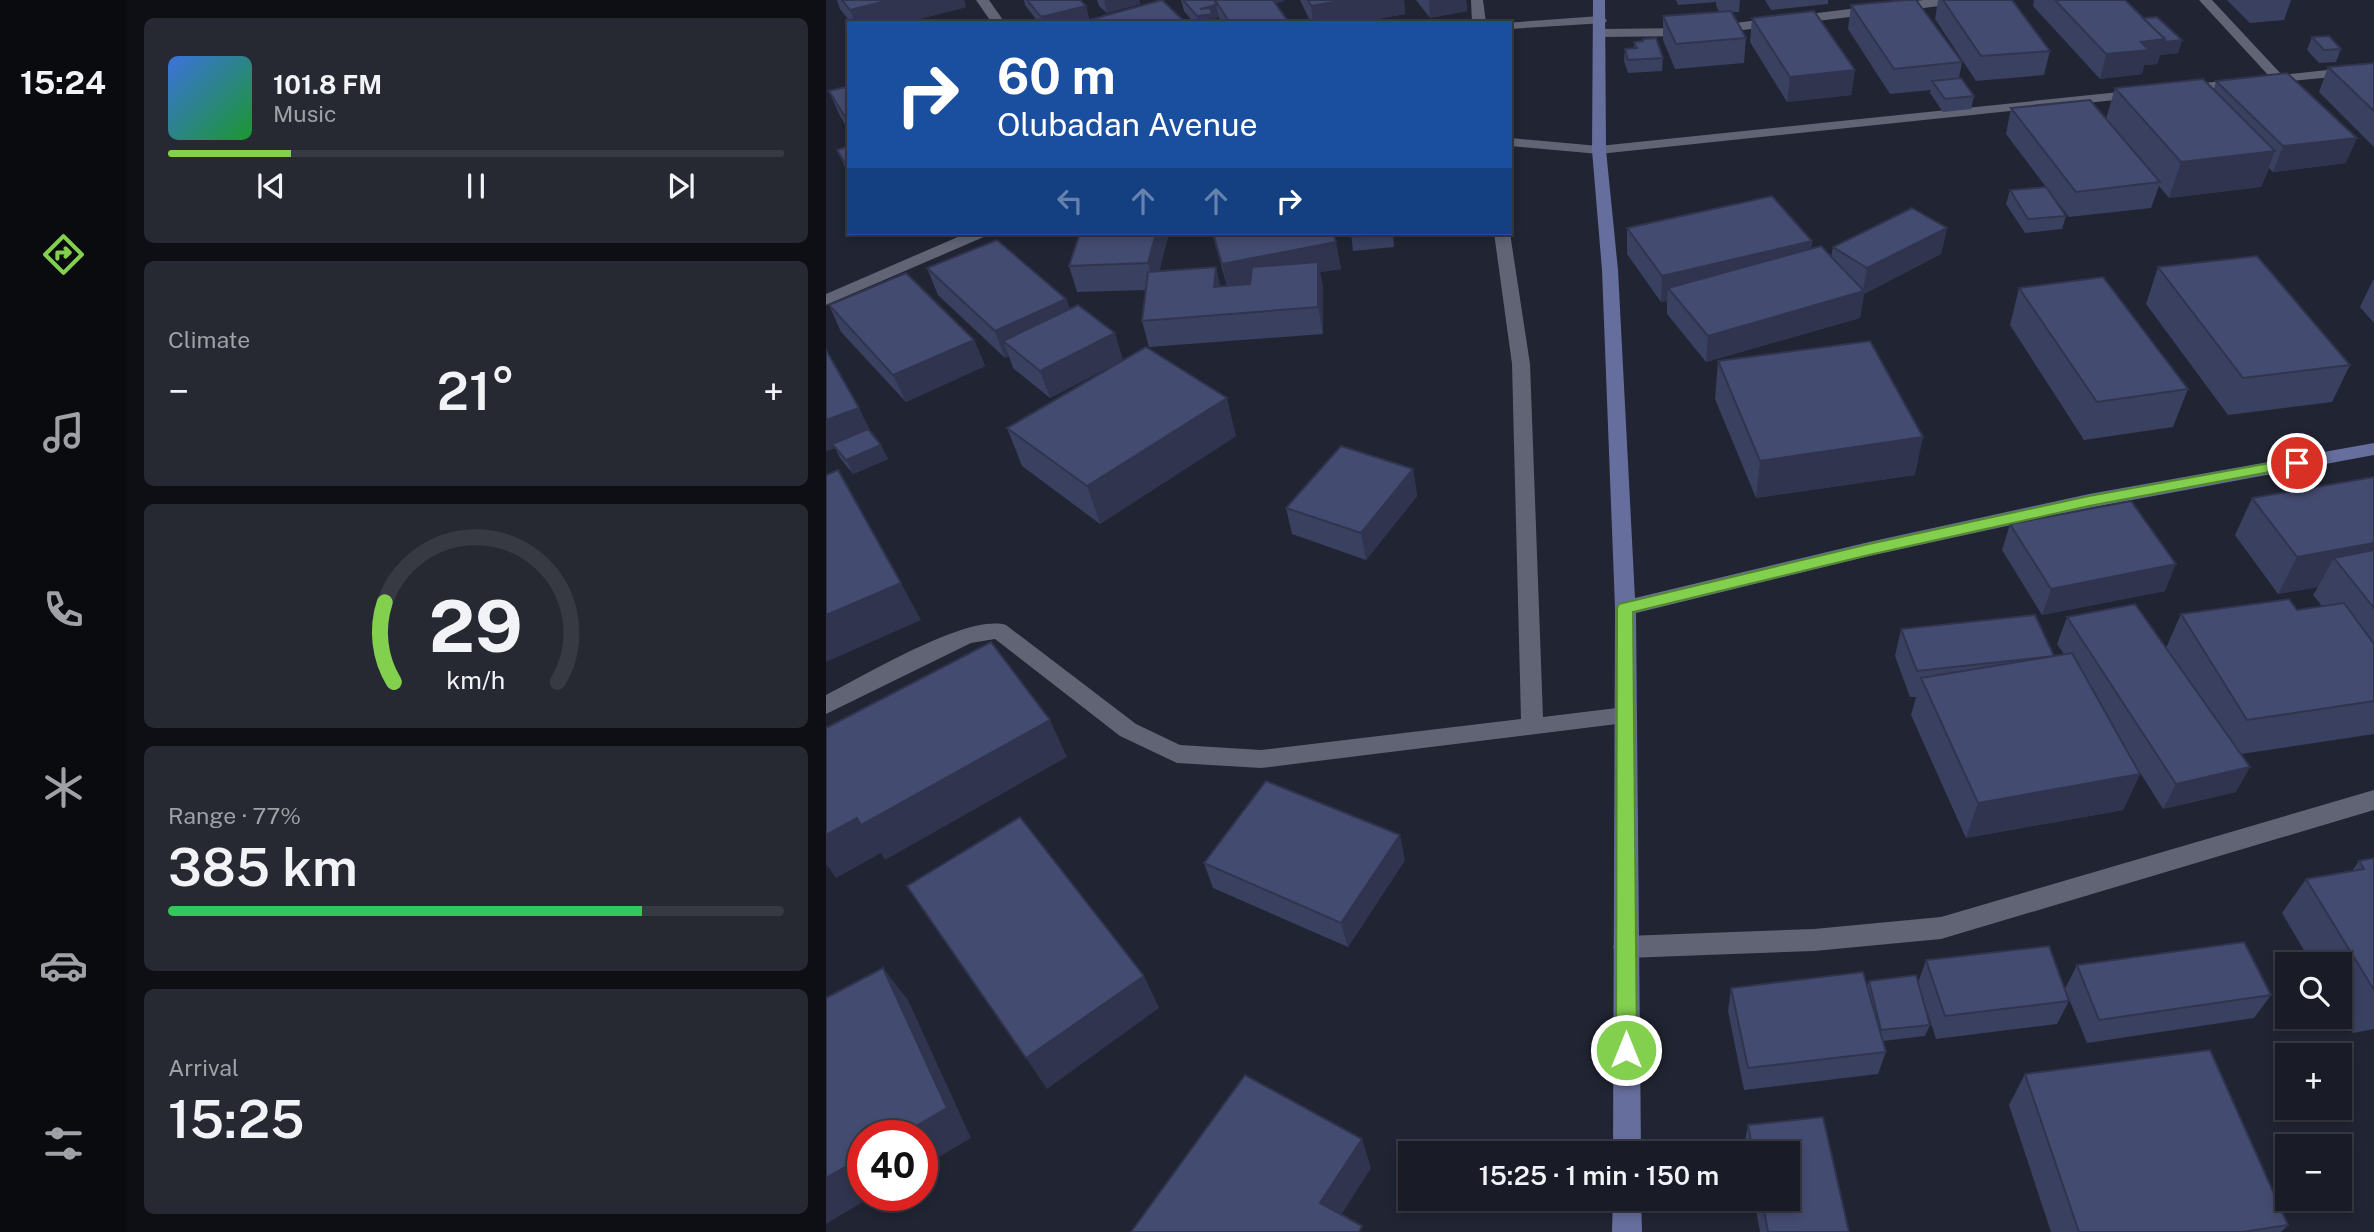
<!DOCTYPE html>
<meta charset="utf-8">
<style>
body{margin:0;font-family:"Public Sans",sans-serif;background:#262832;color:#f1f3f6;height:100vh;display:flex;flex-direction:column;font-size:26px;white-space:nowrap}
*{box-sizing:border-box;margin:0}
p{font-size:23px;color:#9fa1a7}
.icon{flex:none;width:38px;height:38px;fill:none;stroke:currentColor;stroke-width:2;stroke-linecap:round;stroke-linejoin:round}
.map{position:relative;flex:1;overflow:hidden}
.sheet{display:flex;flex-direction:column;gap:18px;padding:18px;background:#0e0f15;width:700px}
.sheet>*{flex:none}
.hud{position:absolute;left:21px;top:21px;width:665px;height:214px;border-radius:0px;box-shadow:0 4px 10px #0003,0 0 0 2px #373943;background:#1a4fa0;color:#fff;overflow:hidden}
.fabs{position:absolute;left:1449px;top:952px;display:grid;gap:14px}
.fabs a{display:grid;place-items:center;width:77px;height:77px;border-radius:0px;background:#191b26;box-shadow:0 4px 10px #0003,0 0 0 2px #373943;font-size:35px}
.speed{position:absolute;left:21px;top:1120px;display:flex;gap:14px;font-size:35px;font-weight:700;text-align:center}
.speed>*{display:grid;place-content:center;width:91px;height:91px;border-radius:50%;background:#191b26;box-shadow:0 4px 10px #0003,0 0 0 2px #373943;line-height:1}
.speed .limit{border:10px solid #d22;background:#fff;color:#111}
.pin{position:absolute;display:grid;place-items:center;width:60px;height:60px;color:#fff;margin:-30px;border:4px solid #fff;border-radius:50%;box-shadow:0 2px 7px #0007}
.me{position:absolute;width:77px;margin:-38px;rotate:0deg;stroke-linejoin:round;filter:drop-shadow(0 0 5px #0008)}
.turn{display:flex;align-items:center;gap:24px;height:147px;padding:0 35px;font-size:32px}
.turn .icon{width:91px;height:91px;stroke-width:2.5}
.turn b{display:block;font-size:49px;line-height:60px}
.lanes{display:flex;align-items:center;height:66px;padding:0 35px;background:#0003;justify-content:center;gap:35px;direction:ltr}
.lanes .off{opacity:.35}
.big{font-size:52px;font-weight:600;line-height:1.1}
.sheet .tile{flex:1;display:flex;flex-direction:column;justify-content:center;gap:10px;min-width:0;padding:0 24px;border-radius:10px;background:#262832}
.sheet .dial{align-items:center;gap:0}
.dial svg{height:182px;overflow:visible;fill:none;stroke:#373943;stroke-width:7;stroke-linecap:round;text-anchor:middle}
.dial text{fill:#f1f3f6;stroke:none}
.song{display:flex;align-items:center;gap:21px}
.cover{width:84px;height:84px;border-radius:10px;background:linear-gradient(135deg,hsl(220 70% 55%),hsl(130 70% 35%))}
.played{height:7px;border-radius:4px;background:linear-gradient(90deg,#83d04e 20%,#373943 20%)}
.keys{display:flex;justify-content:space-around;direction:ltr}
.heat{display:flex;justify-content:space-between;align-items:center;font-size:38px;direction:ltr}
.charge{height:10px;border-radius:5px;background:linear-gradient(90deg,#34c759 77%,#373943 0)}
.trip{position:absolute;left:572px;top:1141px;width:402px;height:70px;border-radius:0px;background:#191b26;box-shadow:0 4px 10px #0003,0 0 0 2px #373943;font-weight:600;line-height:70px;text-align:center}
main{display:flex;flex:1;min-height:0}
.menu{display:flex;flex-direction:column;width:126px;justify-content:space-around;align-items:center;background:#0a0b0f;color:#9fa1a7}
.menu .icon{width:49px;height:49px}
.menu .selected{color:#83d04e}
.menu b{font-size:32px;color:#f1f3f6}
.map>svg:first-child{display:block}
</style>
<main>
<nav class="menu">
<b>15:24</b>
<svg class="icon selected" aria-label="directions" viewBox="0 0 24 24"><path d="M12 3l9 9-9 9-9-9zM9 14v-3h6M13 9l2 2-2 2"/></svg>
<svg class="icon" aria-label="music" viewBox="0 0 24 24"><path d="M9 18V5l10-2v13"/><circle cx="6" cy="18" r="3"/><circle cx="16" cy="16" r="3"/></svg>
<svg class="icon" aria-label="phone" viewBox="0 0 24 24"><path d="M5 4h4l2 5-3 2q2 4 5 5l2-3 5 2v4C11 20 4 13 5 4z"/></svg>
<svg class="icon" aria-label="climate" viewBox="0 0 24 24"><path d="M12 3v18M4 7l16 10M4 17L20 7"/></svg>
<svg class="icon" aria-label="car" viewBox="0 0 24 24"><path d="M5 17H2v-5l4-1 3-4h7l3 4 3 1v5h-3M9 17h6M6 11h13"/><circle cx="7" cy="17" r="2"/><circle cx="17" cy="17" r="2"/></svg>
<svg class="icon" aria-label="filters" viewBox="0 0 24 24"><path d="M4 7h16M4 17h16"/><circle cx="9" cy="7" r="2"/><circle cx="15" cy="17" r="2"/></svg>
</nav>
<section class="sheet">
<div class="tile">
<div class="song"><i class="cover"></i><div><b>101.8 FM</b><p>Music</p></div></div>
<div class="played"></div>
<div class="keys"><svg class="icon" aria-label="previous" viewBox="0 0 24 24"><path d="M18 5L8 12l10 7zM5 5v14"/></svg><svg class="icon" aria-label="pause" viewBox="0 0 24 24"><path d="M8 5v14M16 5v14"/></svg><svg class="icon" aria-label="next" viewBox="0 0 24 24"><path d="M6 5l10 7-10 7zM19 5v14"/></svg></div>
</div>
<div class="tile"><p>Climate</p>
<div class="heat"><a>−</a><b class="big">21°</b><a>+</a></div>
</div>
<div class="tile dial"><svg viewBox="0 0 100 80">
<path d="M14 69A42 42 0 1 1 86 69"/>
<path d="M14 69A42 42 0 0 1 10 34" stroke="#83d04e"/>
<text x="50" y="56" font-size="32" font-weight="700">29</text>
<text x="50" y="72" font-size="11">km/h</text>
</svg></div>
<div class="tile"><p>Range · 77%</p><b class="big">385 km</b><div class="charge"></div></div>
<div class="tile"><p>Arrival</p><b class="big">15:25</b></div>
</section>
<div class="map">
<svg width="1548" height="1232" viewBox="0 0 1548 1232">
<rect width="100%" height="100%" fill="#212432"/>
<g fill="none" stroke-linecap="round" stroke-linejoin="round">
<g fill="#606475" fill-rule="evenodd">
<polygon points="150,0 163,0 179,23 166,23"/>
<polygon points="645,0 657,0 660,23 646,23"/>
<polygon points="1098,0 1136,0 1130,4 867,36 774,37 767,33 774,29 867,28"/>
<polygon points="1373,0 1386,0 1456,75 1548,65 1548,73 1354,92 1352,89 1359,85 1443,76"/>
<polygon points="774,16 781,20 779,23 684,29 684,23 679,23"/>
<polygon points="1313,90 1318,91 1318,97 773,154 684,146 684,138 773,146"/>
<polygon points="141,233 162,233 160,236 0,305 0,294"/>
<path d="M668,233H684L704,364L717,717L799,707L807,710L810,716L807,722L435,768L351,763L294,736L169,639L145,643L0,714V695C38,676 142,613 180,625L310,724L354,745L435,750L695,719L686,364Z"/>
<polygon points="1548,790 1548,810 1115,939 988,951 800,958 791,955 787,947 791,939 800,936 988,929 1115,917"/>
</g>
<g fill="#666e9d" fill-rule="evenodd">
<polygon points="767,0 779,0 780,150 792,270 809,598 1043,542 1263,494 1548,443 1548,455 1263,508 1043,556 810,613 815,1153 787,1153 789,608 776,270 766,150"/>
<polygon points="787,1199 815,1199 816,1232 786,1232"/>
</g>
</g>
<g fill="#3a4060">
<polygon points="11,0 138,0 140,7 78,23 25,23 14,9"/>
<polygon points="198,0 254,0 260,6 263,19 247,23 213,23 199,5"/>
<polygon points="271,0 313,0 314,4 281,13 273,6"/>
<polygon points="355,0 457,0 458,1 449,3 461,20 461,23 394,23 393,17 387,19 388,23 368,23 358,11"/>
<polygon points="474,0 578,0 579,14 529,23 485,23"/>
<polygon points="590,0 640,0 641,11 604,18"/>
<polygon points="850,0 914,0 913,12 906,12 920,38 918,63 849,69 837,40 837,16 893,12 890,5 890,2 852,5"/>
<polygon points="939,0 1002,0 1002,4 945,10"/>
<polygon points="1112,0 1186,0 1224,51 1218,75 1150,81 1109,19"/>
<polygon points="1208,0 1299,0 1317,18 1356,40 1352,53 1334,55 1331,64 1318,65 1316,74 1274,79 1207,6"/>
<polygon points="1401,0 1465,0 1458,20 1424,23"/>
<polygon points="1025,5 1136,62 1133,78 1148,96 1145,109 1117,112 1104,93 1105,90 1064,94 1022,29"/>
<polygon points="926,18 1029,70 1025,95 961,102 924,42"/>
<polygon points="1486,37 1515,49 1510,62 1493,63 1481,50"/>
<polygon points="817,39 837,58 836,71 802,73 798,61 799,49 808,48 808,42 817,41"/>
<polygon points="1548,63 1548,147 1493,92 1502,67"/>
<polygon points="1390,81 1520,163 1447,172 1443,168 1435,187 1343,198 1333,186 1325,208 1243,217 1223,191 1240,216 1236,229 1199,233 1180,204 1184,190 1220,187 1180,134 1185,108 1280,119 1289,88 1388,89"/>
<polygon points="23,86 23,131 14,116 3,91"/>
<polygon points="23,146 23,176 11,150"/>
<polygon points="801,228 986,241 985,249 1005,257 1007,247 1121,228 1115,254 1038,294 1034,318 880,362 841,314 841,301 835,302 801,254"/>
<polygon points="254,233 343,233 333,271 395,287 401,286 386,233 507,233 515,269 494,272 497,288 497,334 323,347 316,321 320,290 251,292 243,266"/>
<polygon points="525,233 567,233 568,247 527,251"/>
<polygon points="1332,267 1524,365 1506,402 1402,415 1320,304"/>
<polygon points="101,268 240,299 244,309 297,360 224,398 187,368 183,356 179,358 112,295"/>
<polygon points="1547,280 1548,280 1548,323 1534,307"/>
<polygon points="1193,288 1362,389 1347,427 1258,440 1184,325"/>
<polygon points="3,305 148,340 159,366 80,402 15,332"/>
<polygon points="0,350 46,434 62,459 27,474 14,458 9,448 0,451"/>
<polygon points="892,361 1089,475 930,498 889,399"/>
<polygon points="181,428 410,436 274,524 196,466"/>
<polygon points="587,469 591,496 540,560 466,534 460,508"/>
<polygon points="1548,477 1548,734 1415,754 1410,792 1337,809 1308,763 1314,774 1297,810 1140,838 1085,715 1090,697 1084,697 1069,656 1075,629 1228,656 1238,654 1231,644 1241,617 1340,648 1355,614 1471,610 1496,606 1487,595 1492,587 1452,594 1409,535 1426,498"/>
<polygon points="1184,524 1339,591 1216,615 1176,550"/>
<polygon points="1548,858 1548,1029 1527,1033 1514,1011 1514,964 1486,964 1456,913 1480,879 1526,871 1533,861"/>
<polygon points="579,860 522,947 387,888 378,863"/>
<polygon points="1100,960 1243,1001 1231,1024 1110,1039 1092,983"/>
<polygon points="1251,965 1445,995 1428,1018 1261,1043 1239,989"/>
<polygon points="1043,981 1104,1025 1099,1036 1057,1041 1060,1052 1052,1074 918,1090 902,1011 905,988 1041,986"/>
<polygon points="1199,1074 1462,1225 1455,1232 1225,1232 1183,1105"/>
<polygon points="997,1117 1023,1232 934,1232 928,1199 962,1199 962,1153 919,1153 918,1146 922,1125"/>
</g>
<g fill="#30344e">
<polygon points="64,0 138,0 140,7 78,23 29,23 24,10"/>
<polygon points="281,0 313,0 314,4 281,13 278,1"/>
<polygon points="410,0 457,0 458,1 399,16"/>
<polygon points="518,0 578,0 579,14 529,23 487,23 485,6"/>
<polygon points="603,0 640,0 641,11 604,18"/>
<polygon points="390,5 393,17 387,19 388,23 373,23 371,16 374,9"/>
<polygon points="260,6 263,19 247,23 217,23 215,17"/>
<polygon points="1339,39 1356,40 1352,53 1334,55 1331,64 1318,65 1316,74 1274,79 1280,54 1315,42"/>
<polygon points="1029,70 1025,95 961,102 964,77"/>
<polygon points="1531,138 1520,163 1447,172 1457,146"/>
<polygon points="1449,151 1435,187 1343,198 1355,162"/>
<polygon points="1121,228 1115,254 1038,294 1034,318 880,362 882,336 1037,292 1041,268"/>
<polygon points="330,233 343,233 329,289 322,263"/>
<polygon points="986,241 983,267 842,288 841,301 835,302 836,276"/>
<polygon points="510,242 515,269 494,272 497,288 497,334 492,307 402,290 396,264"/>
<polygon points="390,267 396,293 388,287"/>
<polygon points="240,299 249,325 177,341 183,356 179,358 169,331"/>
<polygon points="289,333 297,360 224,398 214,371"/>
<polygon points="148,340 159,366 80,402 67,375"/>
<polygon points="401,398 410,436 274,524 261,486"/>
<polygon points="33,408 46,434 6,444 9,448 0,451 0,420"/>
<polygon points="1097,437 1089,475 930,498 934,461"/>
<polygon points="55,445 62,459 27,474 20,460"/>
<polygon points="587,469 591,496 540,560 535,533"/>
<polygon points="1548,543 1548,577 1508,558 1492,587 1452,594 1471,557"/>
<polygon points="1350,564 1339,591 1216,615 1225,589"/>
<polygon points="75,583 95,620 0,662 0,615"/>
<polygon points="224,720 241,757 59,860 55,853 10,878 0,864 0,835 31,818"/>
<polygon points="1424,767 1410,792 1337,809 1350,784"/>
<polygon points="1314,774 1297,810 1140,838 1152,803"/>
<polygon points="574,835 579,860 522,947 515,923"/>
<polygon points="57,968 82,1000 145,1138 96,1167 96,1136 73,1136"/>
<polygon points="318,976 333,1008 221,1089 200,1058"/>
<polygon points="536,1139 545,1168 505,1231 494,1203"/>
<polygon points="37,1157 37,1195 48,1195 0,1224 0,1178"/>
</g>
<g fill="#444b70" stroke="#30344e" stroke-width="2">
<polygon points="16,0 64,0 24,10"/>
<polygon points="201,0 254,0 260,6 215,17"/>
<polygon points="336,0 360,23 252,23"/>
<polygon points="357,0 389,0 390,5 374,9 384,8 386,14 371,16"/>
<polygon points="389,0 447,0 461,20 448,23 404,23"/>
<polygon points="482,0 518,0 485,6"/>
<polygon points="1080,0 1090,0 1136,62 1068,69 1025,5"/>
<polygon points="1117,0 1186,0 1224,51 1155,56"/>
<polygon points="1229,0 1299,0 1339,39 1315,42 1323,50 1280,54"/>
<polygon points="905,11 920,38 850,44 837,16"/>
<polygon points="988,11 1029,70 964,77 926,18"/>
<polygon points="1331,17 1356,40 1338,42 1339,39 1317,18"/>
<polygon points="1503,36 1515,49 1498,50 1486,37"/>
<polygon points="830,38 837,58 802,60 799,49 811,48 808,42 817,41 817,39"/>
<polygon points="23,40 23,65 22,65 20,41"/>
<polygon points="1548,63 1548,111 1502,67"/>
<polygon points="1461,73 1531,138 1457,146 1390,81"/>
<polygon points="1135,78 1148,96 1119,99 1106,81"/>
<polygon points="1377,79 1449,151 1355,162 1289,88"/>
<polygon points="23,86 23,123 3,91"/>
<polygon points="1264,100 1334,182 1250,192 1185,108"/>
<polygon points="23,146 23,162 19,163 11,150"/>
<polygon points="1220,187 1240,216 1202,219 1184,190"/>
<polygon points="946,196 986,241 836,276 801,228"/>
<polygon points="1086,208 1121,228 1041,268 1007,247"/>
<polygon points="254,233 330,233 322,263 243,266"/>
<polygon points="387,233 507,233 510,242 396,264"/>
<polygon points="525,233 566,233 567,234 525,237"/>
<polygon points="171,240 240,299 169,331 101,268"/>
<polygon points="995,246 1038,291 882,336 842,288"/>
<polygon points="1431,256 1524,365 1417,378 1332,267"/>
<polygon points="492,262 492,307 316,321 322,272 390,267 388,287 424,284 426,267"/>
<polygon points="80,273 148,340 67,375 3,305"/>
<polygon points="1277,277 1362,389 1271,402 1193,288"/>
<polygon points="252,305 289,333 214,371 177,341"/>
<polygon points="1044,341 1097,437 934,461 892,361"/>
<polygon points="320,347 401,398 261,486 181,428"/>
<polygon points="0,350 33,408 0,420"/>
<polygon points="42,429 55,445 20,460 6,444"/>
<polygon points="515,446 587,469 535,533 460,508"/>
<polygon points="12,470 75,583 0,615 0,475"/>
<polygon points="1548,477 1548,543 1471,557 1426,498"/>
<polygon points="1305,501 1350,564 1225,589 1184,524"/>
<polygon points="1548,550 1548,608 1508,558"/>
<polygon points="1463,599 1471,610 1518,603 1548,644 1548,701 1421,720 1355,614"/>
<polygon points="1309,604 1424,767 1350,784 1241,617"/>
<polygon points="1209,615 1228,656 1091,671 1075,629"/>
<polygon points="165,642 224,720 35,825 31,818 0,835 0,728"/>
<polygon points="1246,653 1314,774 1152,803 1095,678"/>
<polygon points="440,781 574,835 515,923 378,863"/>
<polygon points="194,817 318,976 200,1058 81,886"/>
<polygon points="1548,858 1548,990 1480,879 1538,869 1533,861"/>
<polygon points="1418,942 1445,995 1273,1020 1251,965"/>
<polygon points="1223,946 1243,1001 1119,1016 1100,960"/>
<polygon points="57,968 121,1108 73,1136 37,1136 37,1157 0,1178 0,998"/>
<polygon points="1037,972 1060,1052 922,1068 905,988"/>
<polygon points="1090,975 1104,1025 1055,1030 1043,981"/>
<polygon points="1384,1050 1462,1225 1417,1232 1253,1232 1199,1074"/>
<polygon points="419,1075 536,1139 494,1203 536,1226 533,1232 305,1232"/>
<polygon points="997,1117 1023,1232 942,1232 936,1199 962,1199 962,1153 927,1153 922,1125"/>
</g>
<polygon fill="#83d04e" stroke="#558733" stroke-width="2" points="1471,458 1476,460 1478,463 1476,466 1263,506 1043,555 807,612 811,1050 808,1057 800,1060 793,1057 790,1050 791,608 793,604 1043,544 1263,496"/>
</svg>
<div class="fabs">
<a><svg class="icon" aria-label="search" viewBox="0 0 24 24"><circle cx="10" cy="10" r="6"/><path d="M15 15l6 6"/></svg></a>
<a>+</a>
<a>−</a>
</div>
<div class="speed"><div class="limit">40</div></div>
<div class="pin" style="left:1471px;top:463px;background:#d93025"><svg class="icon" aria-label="arrive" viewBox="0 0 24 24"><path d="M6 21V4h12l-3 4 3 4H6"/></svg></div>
<svg class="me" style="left:800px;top:1050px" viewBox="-20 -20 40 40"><circle r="17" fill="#83d04e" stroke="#fff" stroke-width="3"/><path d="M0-11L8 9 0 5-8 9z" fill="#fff"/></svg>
<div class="trip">15:25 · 1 min · 150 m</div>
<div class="hud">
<div class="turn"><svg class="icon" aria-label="right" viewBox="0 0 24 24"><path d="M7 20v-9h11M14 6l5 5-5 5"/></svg><div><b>60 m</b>Olubadan Avenue</div></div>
<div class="lanes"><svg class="icon off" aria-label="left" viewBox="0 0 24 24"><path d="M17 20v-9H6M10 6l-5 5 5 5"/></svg><svg class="icon off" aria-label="ahead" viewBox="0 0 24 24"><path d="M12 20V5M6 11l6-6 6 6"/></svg><svg class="icon off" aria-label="ahead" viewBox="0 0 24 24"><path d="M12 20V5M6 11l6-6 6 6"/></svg><svg class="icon" aria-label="right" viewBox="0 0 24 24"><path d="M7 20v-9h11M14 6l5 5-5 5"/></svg></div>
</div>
</div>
</main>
